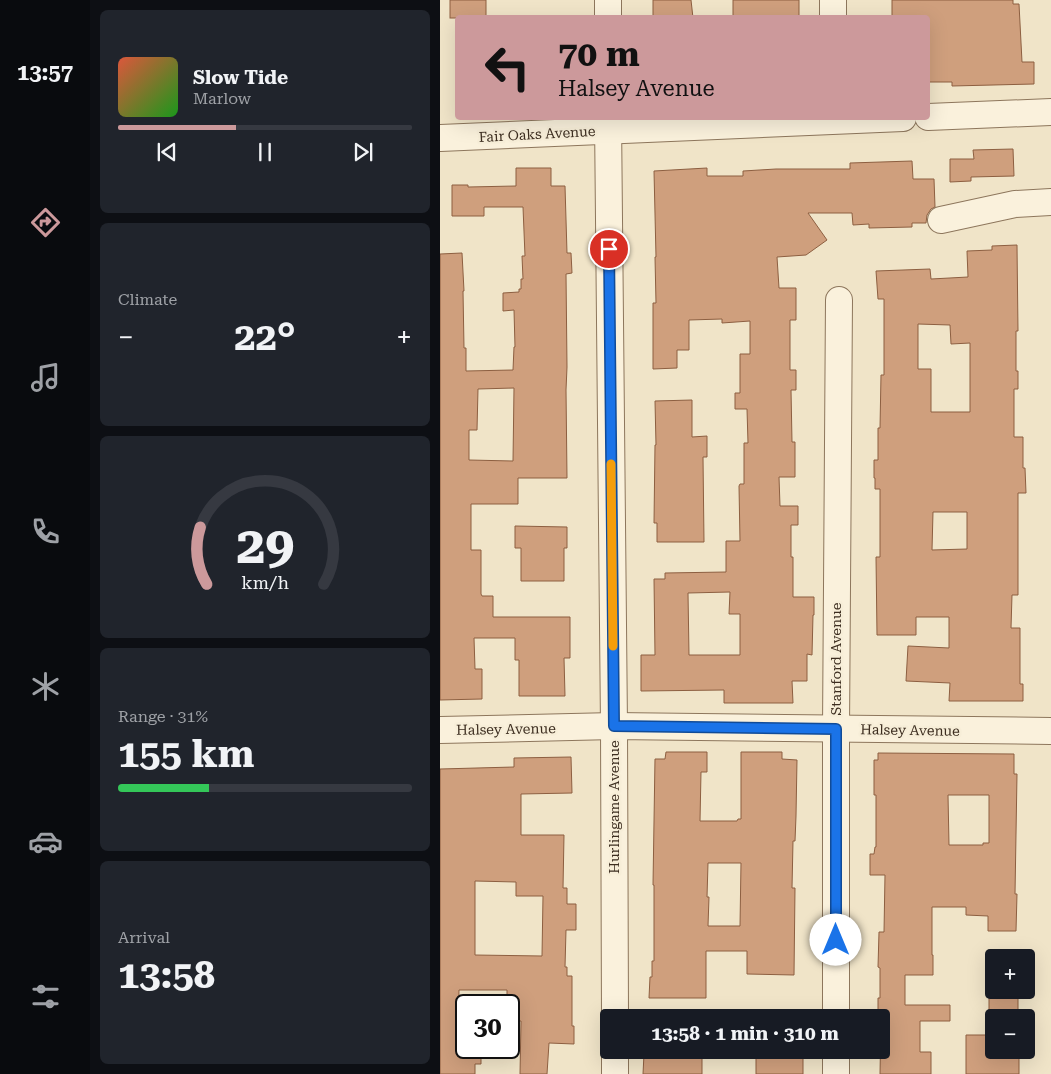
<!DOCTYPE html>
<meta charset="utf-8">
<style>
body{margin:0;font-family:"Roboto Serif",serif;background:#20242c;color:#f1f3f6;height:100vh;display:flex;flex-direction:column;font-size:19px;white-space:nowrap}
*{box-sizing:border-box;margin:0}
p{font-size:16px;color:#9ea1a6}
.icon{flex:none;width:28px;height:28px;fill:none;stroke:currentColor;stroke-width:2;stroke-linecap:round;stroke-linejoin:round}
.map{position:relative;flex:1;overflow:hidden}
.drawer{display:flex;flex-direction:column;gap:10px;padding:10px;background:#0d0f14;width:350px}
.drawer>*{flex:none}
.hud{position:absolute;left:15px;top:15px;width:475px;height:105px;border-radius:5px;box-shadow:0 5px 20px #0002;background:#cc999b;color:#111;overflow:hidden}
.buttons{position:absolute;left:545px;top:949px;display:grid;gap:10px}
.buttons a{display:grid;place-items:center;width:50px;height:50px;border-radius:5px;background:#171b24;box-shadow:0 5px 20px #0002;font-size:25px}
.speed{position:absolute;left:15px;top:994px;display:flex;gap:10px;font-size:25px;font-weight:700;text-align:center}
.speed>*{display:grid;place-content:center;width:65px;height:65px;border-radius:50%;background:#171b24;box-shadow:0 5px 20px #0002;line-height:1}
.speed .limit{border:2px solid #111;border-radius:8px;background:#fff;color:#111}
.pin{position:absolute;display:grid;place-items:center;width:42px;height:42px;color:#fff;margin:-21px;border:2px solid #fff;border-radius:50%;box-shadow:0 1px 5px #0007}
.me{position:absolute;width:55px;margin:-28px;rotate:0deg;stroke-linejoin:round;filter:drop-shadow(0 0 4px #0008)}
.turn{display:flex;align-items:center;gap:18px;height:105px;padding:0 20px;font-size:22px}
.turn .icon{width:65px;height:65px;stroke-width:2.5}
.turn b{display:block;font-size:35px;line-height:42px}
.big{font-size:38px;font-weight:700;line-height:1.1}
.drawer .widget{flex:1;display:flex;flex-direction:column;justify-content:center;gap:8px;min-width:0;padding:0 18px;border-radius:8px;background:#20242c}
.drawer .dial{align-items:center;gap:0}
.dial svg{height:130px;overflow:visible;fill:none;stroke:#363941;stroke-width:7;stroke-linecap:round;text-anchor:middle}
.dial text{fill:#f1f3f6;stroke:none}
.song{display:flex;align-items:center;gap:15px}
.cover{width:60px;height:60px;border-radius:8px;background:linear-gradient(135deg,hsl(10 70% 55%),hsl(120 70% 35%))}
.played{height:5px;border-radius:2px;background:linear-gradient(90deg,#cc999b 40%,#363941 40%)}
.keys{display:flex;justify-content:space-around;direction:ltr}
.heat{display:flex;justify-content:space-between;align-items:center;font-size:28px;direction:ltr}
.charge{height:8px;border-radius:4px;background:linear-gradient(90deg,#34c759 31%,#363941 0)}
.trip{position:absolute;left:160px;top:1009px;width:290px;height:50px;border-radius:5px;background:#171b24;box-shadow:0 5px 20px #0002;font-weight:700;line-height:50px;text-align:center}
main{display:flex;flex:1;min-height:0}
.menu{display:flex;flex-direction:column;width:90px;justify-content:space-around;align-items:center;background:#090b0e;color:#9ea1a6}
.menu .icon{width:35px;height:35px}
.menu .on{color:#cc999b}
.menu b{font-size:22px;color:#f1f3f6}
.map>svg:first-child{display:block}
</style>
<main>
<nav class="menu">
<b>13:57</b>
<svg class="icon on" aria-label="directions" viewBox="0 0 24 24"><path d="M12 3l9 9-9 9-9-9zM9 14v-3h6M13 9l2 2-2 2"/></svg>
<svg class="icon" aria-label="music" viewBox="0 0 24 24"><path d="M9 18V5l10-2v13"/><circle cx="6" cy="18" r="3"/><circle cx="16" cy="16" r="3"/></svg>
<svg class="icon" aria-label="phone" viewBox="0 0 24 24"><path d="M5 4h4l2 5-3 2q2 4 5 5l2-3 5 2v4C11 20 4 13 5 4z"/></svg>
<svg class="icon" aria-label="climate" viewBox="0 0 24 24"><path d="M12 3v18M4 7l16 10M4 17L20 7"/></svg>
<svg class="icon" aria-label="car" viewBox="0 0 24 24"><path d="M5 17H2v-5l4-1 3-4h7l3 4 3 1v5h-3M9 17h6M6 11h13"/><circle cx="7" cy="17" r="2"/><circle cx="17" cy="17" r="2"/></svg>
<svg class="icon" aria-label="filters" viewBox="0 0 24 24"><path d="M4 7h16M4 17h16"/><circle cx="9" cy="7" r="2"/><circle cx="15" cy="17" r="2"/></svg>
</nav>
<section class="drawer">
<div class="widget">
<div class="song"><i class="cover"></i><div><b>Slow Tide</b><p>Marlow</p></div></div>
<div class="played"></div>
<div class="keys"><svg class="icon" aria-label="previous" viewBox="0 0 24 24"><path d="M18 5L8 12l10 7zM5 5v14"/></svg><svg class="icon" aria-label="pause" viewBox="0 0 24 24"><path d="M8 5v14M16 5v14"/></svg><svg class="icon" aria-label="next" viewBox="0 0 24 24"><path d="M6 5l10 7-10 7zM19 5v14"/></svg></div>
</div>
<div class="widget"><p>Climate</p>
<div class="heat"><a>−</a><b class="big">22°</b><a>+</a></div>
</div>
<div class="widget dial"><svg viewBox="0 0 100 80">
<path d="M14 69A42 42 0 1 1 86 69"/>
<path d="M14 69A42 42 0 0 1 10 34" stroke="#cc999b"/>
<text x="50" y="56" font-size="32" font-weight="700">29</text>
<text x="50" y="72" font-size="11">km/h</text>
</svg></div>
<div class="widget"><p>Range · 31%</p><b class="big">155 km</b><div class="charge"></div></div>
<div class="widget"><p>Arrival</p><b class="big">13:58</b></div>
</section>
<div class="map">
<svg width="611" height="1074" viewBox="0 0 611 1074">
<rect width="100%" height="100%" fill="#f0e4c8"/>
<g fill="#cf9f7d" stroke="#8d5f41" fill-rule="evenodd">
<rect x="10" y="0" width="36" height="18"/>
<polygon points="213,0 251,0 253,18 213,18"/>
<rect x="293" y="0" width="66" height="18"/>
<polygon points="452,0 573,0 573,4 579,4 582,62 594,62 594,84 512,86 512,82 488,82 488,18 452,18"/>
<polygon points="573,149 574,176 531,177 531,181 510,182 510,159 534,159 533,150"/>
<path d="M472,161L473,179H494L495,207L491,209L487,215L486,223H472V227L429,228V224L413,225L412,213H368L387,240L366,255L337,257L339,288H356V320H350V370H356V390H351L352,442H355V477H339L340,506H358V525H351V557H353V597H374V615H373L372,655L367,654V681H352L353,703H284V690L201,691V655H215L214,579H225V573L286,572V541H300L299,486L300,484H304V443H308L307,409H295V393H300V354H310V321L282,323V319L249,320V350H237V368L213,369V303H216L215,257H216L214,171L267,168V176H303V171L336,169H410V163ZM290,592L289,614H300V655H249L248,593Z"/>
<path d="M76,168H111V186H125L127,253H131L132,273L126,274L127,367L126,390L127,478H78V504H31V550H41V594L42,596H53V617H130V658H124L125,696H79V660H75V638H34L35,669H42V699L0,700V254L22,253L24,291H23L24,348H26V371L73,370L74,347H75L74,310L63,311V293L79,292V289H81V279H83L82,256H85L83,207H44V216H12V185H28V187L76,186ZM74,388L73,461L29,460V430H37L38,389Z"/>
<path d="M577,245L578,331H576V371H578V389H574V437H583V468H585L586,493H578V595H572L571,628H580V684H583V701H509L510,683L466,681L468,646L509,648V617H476V635H437L436,557H440V489H435V478H434V460H438V428H440L441,375H444V299H438L436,271L490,269L491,279L528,277L527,251L552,250V246ZM478,324L510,325L511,344L530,343V412H491V369H478ZM493,512H527V549L492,550Z"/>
<polygon points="252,400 252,437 267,436 267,457 263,457 264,542 217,542 217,523 214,523 215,445 216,445 215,401"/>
<polygon points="75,526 127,527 127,548 124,548 124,581 81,581 81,548 75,548"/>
<path d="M226,752H267V772H261L260,821H297L298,819H301V752H342V759L357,760L356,816L355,841H353L352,888H355L354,975L307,974V951H266V998H209L210,977H212V961H214V885H213L215,759H225ZM268,863H301L300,926H268L269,897H267Z"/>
<path d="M438,753L574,754V774H577L575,894H577L576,931H548V916L526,915V907H492V955H493V975H465V1005H510V1021H480V1052H491V1074H440L441,1018H438V998H440V968L438,967L439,932H444L445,875H430V854H434L435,847H436V795H434V760H438ZM508,795H549V843H543V845H509Z"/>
<path d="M131,757L132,793L81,794V835H124L123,888H127V904H136V930H126L125,967H127V976H132V1026H134V1044L109,1043L107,1074H80L81,1021H69V1005H67V990H19L18,1047L41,1048V1064H35V1074H0V769L74,767V758ZM35,881L76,882V896H103L102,956L35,955Z"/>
<rect x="549" y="990" width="29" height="27"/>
<polygon points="526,1035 554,1035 554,1050 579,1050 579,1074 526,1074"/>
<polygon points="204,1054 262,1054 262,1074 203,1074"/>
<polygon points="321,1057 363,1057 363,1074 316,1074 316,1058 321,1058"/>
</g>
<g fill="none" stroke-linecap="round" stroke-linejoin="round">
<defs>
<g id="minor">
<polyline points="168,0 168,18"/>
<polyline points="393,18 393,0"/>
<polyline points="488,117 611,112"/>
<polyline points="168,118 174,726 175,1018"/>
<polyline points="0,138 463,118"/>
<polyline points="501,220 575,204 611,202"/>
<polyline points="0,730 174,726 611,731"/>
<polyline points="396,1018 396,729 399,300"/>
<polyline points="175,1050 175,1074"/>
<polyline points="396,1074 396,1050"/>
</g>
</defs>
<use href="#minor" stroke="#8d765c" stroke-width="28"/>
<use href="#minor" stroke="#faf1dc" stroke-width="26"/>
</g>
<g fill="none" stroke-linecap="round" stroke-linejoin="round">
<defs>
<polyline id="route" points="169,249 174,726 396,729 396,940"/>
</defs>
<use href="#route" stroke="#114b97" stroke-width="12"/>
<use href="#route" stroke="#1a73e8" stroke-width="9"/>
<polyline stroke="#f59e0b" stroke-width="9" points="171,464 173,646"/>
</g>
<g text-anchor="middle" stroke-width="5" stroke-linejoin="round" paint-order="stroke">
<g font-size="14" fill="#3d2e20" stroke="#f7eed8">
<text transform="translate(97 134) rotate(-3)" y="5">Fair Oaks Avenue</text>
<text transform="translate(396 659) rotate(-90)" y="5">Stanford Avenue</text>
<text transform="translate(66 729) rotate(-1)" y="5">Halsey Avenue</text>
<text transform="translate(470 730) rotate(1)" y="5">Halsey Avenue</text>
<text transform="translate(174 807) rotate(-90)" y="5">Hurlingame Avenue</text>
</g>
</g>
</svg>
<div class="buttons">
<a>+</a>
<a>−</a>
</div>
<div class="speed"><div class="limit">30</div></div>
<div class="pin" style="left:169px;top:249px;background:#d93025"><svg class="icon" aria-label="arrive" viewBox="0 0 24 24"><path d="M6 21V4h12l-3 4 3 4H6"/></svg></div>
<svg class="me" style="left:396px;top:940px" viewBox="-20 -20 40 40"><circle r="19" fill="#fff"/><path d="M0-13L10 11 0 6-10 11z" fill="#1a73e8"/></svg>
<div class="trip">13:58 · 1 min · 310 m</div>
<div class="hud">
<div class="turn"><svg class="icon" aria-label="left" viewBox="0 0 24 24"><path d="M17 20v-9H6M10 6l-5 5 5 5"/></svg><div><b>70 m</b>Halsey Avenue</div></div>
</div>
</div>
</main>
